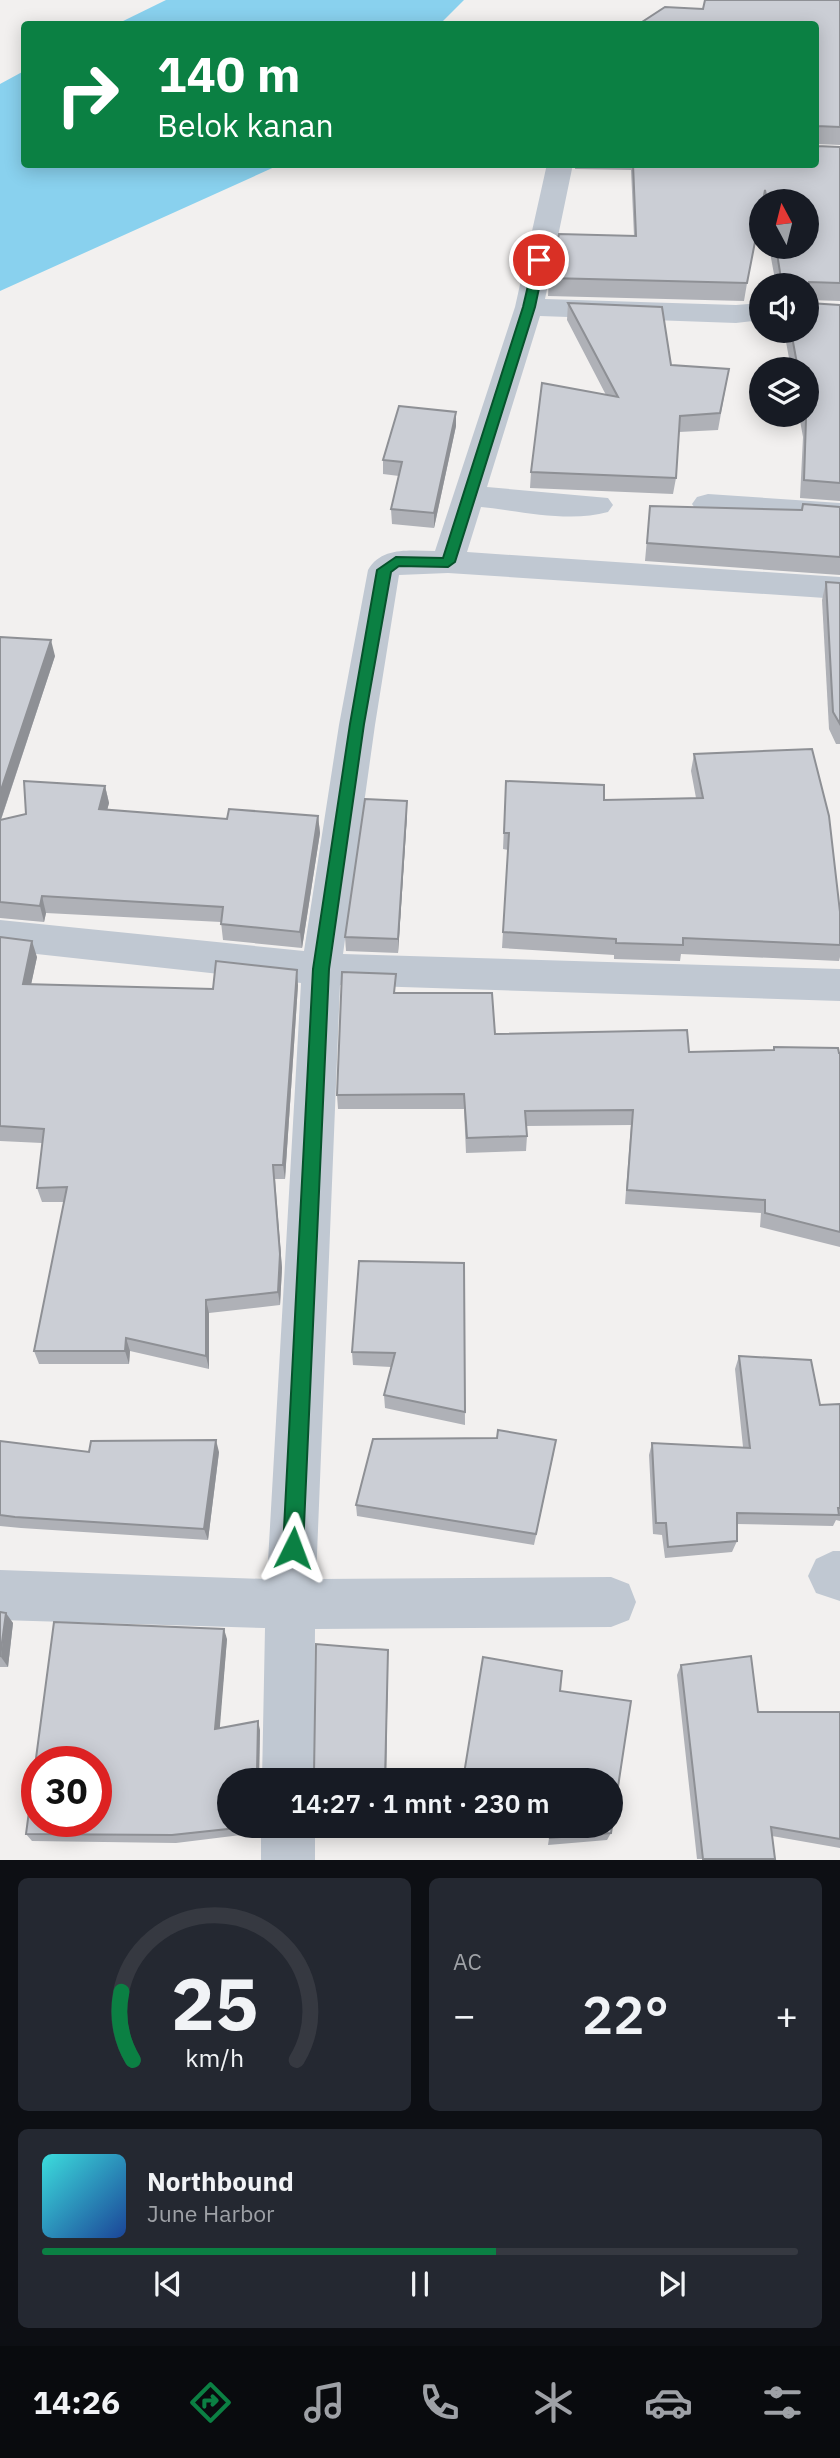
<!DOCTYPE html>
<html lang="id">
<meta charset="utf-8">
<style>
body{margin:0;font-family:"IBM Plex Sans",sans-serif;background:#242831;color:#f1f3f6;height:100vh;display:flex;flex-direction:column;font-size:26px;white-space:nowrap}
*{box-sizing:border-box;margin:0}
p{font-size:23px;color:#9ea1a6}
.icon{flex:none;width:38px;height:38px;fill:none;stroke:currentColor;stroke-width:2;stroke-linecap:round;stroke-linejoin:round}
.map{position:relative;height:1860px;overflow:hidden}
.details{display:flex;flex-direction:column;gap:18px;padding:18px;background:#0d0f14;flex:1}
.details>*{flex:none}
.guide{position:absolute;left:21px;top:21px;width:798px;height:147px;border-radius:7px;box-shadow:0 4px 18px #0003;background:#0b8043;color:#fff;overflow:hidden}
.needle{width:46px;rotate:353deg}
.controls{position:absolute;left:749px;top:189px;display:grid;gap:14px}
.controls a{display:grid;place-items:center;width:70px;height:70px;border-radius:50%;background:#171b24;box-shadow:0 4px 18px #0003;font-size:35px}
.speed{position:absolute;left:21px;top:1746px;display:flex;gap:14px;font-size:35px;font-weight:700;text-align:center}
.speed>*{display:grid;place-content:center;width:91px;height:91px;border-radius:50%;background:#171b24;box-shadow:0 4px 18px #0003;line-height:1}
.speed .limit{border:10px solid #d22;background:#fff;color:#111}
.pin{position:absolute;display:grid;place-items:center;width:60px;height:60px;color:#fff;margin:-30px;border:4px solid #fff;border-radius:50%;box-shadow:0 2px 7px #0007}
.me{position:absolute;width:77px;margin:-38px;rotate:3deg;stroke-linejoin:round;filter:drop-shadow(0 0 5px #0008)}
.turn{display:flex;align-items:center;gap:24px;height:147px;padding:0 21px;font-size:32px}
.turn .icon{width:91px;height:91px;stroke-width:2.5}
.turn b{display:block;font-size:49px;line-height:60px}
.big{font-size:52px;font-weight:600;line-height:1.1}
.details .card{flex:1;display:flex;flex-direction:column;justify-content:center;gap:10px;min-width:0;padding:0 24px;border-radius:10px;background:#242831}
.details .dial{align-items:center;gap:0}
.dial svg{height:182px;overflow:visible;fill:none;stroke:#363941;stroke-width:7;stroke-linecap:round;text-anchor:middle}
.dial text{fill:#f1f3f6;stroke:none}
.song{display:flex;align-items:center;gap:21px}
.cover{width:84px;height:84px;border-radius:10px;background:linear-gradient(135deg,hsl(180 70% 55%),hsl(220 70% 35%))}
.played{height:7px;border-radius:4px;background:linear-gradient(90deg,#0b8043 60%,#363941 60%)}
.keys{display:flex;justify-content:space-around;direction:ltr}
.heat{display:flex;justify-content:space-between;align-items:center;font-size:38px;direction:ltr}
.details .tiles{flex:1;display:grid;gap:18px;grid-template-columns:1fr 1fr}
.card:last-child{grid-column:span 2}
.trip{position:absolute;left:217px;top:1768px;width:406px;height:70px;border-radius:35px;background:#171b24;box-shadow:0 4px 18px #0003;font-weight:600;line-height:70px;text-align:center}
.dock{display:flex;height:112px;justify-content:space-around;align-items:center;background:#090b0e;color:#9ea1a6}
.dock .icon{width:49px;height:49px}
.dock .current{color:#0b8043}
.dock b{font-size:32px;color:#f1f3f6}
.map>svg:first-child{display:block}
</style>
<div class="map">
<svg width="840" height="1860" viewBox="0 0 840 1860">
<rect width="100%" height="100%" fill="#f2f0ef"/>
<g fill="#89d1ee">
<polygon points="166,0 464,0 440,24 117,24"/>
<polygon points="24,71 24,164 279,165 0,291 0,84"/>
</g>
<g fill="none" stroke-linecap="round" stroke-linejoin="round">
<g fill="#c0c8d2" fill-rule="evenodd">
<path d="M547,164H573L545,299L736,305L761,303V320L736,323L540,316L487,487L608,498L613,505L608,512C569,523 521,511 481,507L467,552L840,577V599L448,573L399,575L375,725L343,954L840,969V1001L340,985L316,1579L611,1577L629,1584L636,1602L629,1620L611,1627L315,1629L314,1780H262L265,1628L0,1620V1570L267,1579L301,983L0,950V920L304,951L339,725L368,570C382,546 411,551 435,551L515,307Z"/>
<polygon points="708,494 840,503 840,523 697,511 692,504 697,497"/>
<polygon points="833,1551 840,1551 840,1601 816,1593 808,1576 816,1559"/>
<rect x="261" y="1825" width="54" height="35"/>
</g>
</g>
<g fill="#afb1b7">
<polygon points="840,0 840,145 817,144 817,146 840,147 840,301 809,300 809,303 840,305 840,501 800,498 803,437 799,415 807,415 807,369 791,369 784,331 807,331 807,285 776,285 769,247 807,247 807,201 761,201 744,301 548,296 549,278 634,236 631,170 575,169 575,164 816,164 703,9"/>
<polygon points="568,303 671,365 729,369 718,430 679,432 676,478 673,494 530,488 531,472 606,395 567,320"/>
<polygon points="456,426 434,528 392,524 391,509 399,476 383,474 383,460"/>
<polygon points="803,504 840,507 840,575 645,561 650,506 801,510"/>
<polygon points="826,582 840,583 840,744 836,744 829,729 822,600"/>
<polygon points="0,637 55,656 1,820 26,814 105,786 109,803 107,810 227,819 318,816 320,833 302,948 223,940 221,922 46,913 44,922 0,918"/>
<polygon points="694,754 840,912 840,957 839,961 681,954 680,961 614,959 614,955 502,948 508,850 503,849 506,781 604,800 696,798 691,771"/>
<polygon points="407,801 407,815 398,953 346,951 345,937"/>
<polygon points="0,937 37,957 31,984 213,989 298,985 285,1179 275,1179 282,1268 280,1305 209,1313 209,1369 130,1351 129,1364 39,1364 34,1351 64,1202 42,1202 37,1188 42,1143 0,1141"/>
<polygon points="495,1034 689,1052 773,1050 774,1047 840,1053 840,1247 760,1227 761,1213 625,1204 631,1125 526,1126 527,1136 526,1151 466,1153 464,1109 338,1109 337,1095"/>
<polygon points="464,1263 465,1425 385,1408 384,1395 391,1367 353,1365 352,1352"/>
<polygon points="739,1356 820,1405 840,1404 840,1521 836,1520 833,1526 737,1524 737,1541 732,1552 665,1558 662,1535 653,1534 649,1455 652,1443 743,1447 735,1369"/>
<polygon points="0,1441 89,1452 219,1452 208,1540 21,1528 0,1526"/>
<polygon points="554,1452 534,1545 357,1516 356,1505"/>
<polygon points="0,1612 13,1623 8,1667 0,1667"/>
<polygon points="227,1639 219,1728 260,1730 259,1774 314,1774 388,1660 386,1780 229,1780 229,1825 248,1825 249,1834 176,1843 32,1841 26,1834"/>
<polygon points="483,1657 562,1671 560,1691 631,1701 611,1833 607,1840 548,1845 551,1825 611,1825 611,1780 463,1780"/>
<polygon points="681,1665 758,1712 840,1712 840,1848 772,1836 775,1859 697,1859 677,1675"/>
</g>
<g fill="#8e9095">
<polygon points="456,412 456,426 434,528 434,513"/>
<polygon points="51,640 55,656 0,822 0,793"/>
<polygon points="105,786 109,803 103,826 99,809"/>
<polygon points="407,801 407,815 398,953 398,939"/>
<polygon points="318,816 320,833 302,948 300,932"/>
<polygon points="42,896 46,913 44,922 40,906"/>
<polygon points="32,941 37,957 28,999 23,984"/>
<polygon points="297,970 298,985 285,1179 283,1165"/>
<polygon points="273,1165 282,1268 280,1305 278,1292"/>
<polygon points="206,1300 209,1313 209,1369 206,1356"/>
<polygon points="126,1338 130,1351 129,1364 125,1351"/>
<polygon points="216,1440 219,1452 208,1540 204,1529"/>
<polygon points="6,1613 13,1623 8,1667 1,1657"/>
<polygon points="224,1629 227,1639 219,1738 215,1729"/>
<polygon points="388,1650 386,1780 385,1780"/>
<polygon points="258,1721 260,1730 259,1780 257,1772"/>
</g>
<g fill="#cbced5" stroke="#8e9095" stroke-width="2" fill-rule="evenodd">
<polygon points="705,0 840,0 840,127 817,126 817,146 840,147 840,283 809,282 809,303 840,305 840,483 804,480 806,419 806,415 807,415 807,369 798,369 791,331 807,331 807,285 782,285 776,247 807,247 807,201 767,201 765,190 763,201 761,201 761,211 747,283 549,278 559,234 636,236 633,164 816,164 816,24 639,24 665,7 703,9"/>
<polygon points="568,303 662,307 671,365 729,369 720,413 680,416 676,478 531,472 542,383 618,397"/>
<polygon points="399,406 456,412 434,513 391,509 402,462 383,460"/>
<polygon points="803,504 840,507 840,557 647,543 650,506 802,510"/>
<polygon points="826,582 840,583 840,724 833,712"/>
<polygon points="0,637 51,640 0,793"/>
<polygon points="812,749 829,816 840,912 840,945 683,938 683,945 616,943 616,939 503,932 509,833 504,833 506,781 604,785 604,800 703,798 694,754"/>
<polygon points="24,781 105,786 99,809 227,819 229,809 318,816 300,932 221,924 223,907 42,896 40,906 0,902 0,820 26,814"/>
<polygon points="365,799 407,801 398,939 345,937"/>
<polygon points="0,937 32,941 23,984 213,989 216,961 297,970 283,1165 273,1165 280,1254 278,1292 206,1300 206,1356 126,1338 125,1351 34,1351 67,1187 37,1188 44,1129 0,1126"/>
<polygon points="342,972 396,974 394,993 492,993 495,1034 687,1030 689,1052 774,1050 774,1047 838,1048 839,1053 840,1053 840,1232 765,1213 765,1200 627,1190 633,1110 525,1111 527,1136 467,1138 464,1094 337,1095"/>
<polygon points="359,1261 464,1263 465,1412 384,1395 395,1353 352,1352"/>
<polygon points="739,1356 811,1360 820,1405 840,1404 840,1508 838,1508 839,1515 737,1513 737,1541 668,1547 666,1523 656,1523 652,1443 750,1448"/>
<polygon points="498,1430 556,1440 536,1534 356,1505 373,1439 497,1438"/>
<polygon points="216,1440 204,1529 15,1517 0,1515 0,1441 89,1452 91,1441"/>
<polygon points="0,1612 6,1613 0,1657"/>
<path d="M54,1622L224,1629L215,1729L258,1721L257,1772L259,1774H314L316,1644L388,1650L385,1780H229V1825H246V1827L172,1835L26,1834ZM37,1762H96V1822H37Z"/>
<polygon points="751,1656 758,1712 840,1712 840,1839 771,1827 775,1859 703,1859 681,1665"/>
<polygon points="483,1657 562,1671 560,1691 631,1701 611,1833 550,1838 552,1825 611,1825 611,1780 463,1780"/>
</g>
<polygon fill="#0b8043" stroke="#07532c" stroke-width="2" points="539,256 545,260 535,307 455,562 448,567 399,566 391,572 364,724 329,969 303,1548 300,1556 293,1558 286,1556 283,1548 313,969 350,724 377,570 396,557 443,558 523,307 534,260"/>
</svg>
<div class="controls">
<a><svg class="needle" viewBox="-14 -14 28 28"><path d="M0-13l5 13h-10z" fill="#e53935"/><path d="M0 13l5-13h-10z" fill="#9ea1a6"/></svg></a>
<a><svg class="icon" aria-label="sound" viewBox="0 0 24 24"><path d="M4 9h4l5-4v14l-5-4H4zM17 9q2 3 0 6"/></svg></a>
<a><svg class="icon" aria-label="layers" viewBox="0 0 24 24"><path d="M12 4l9 5-9 5-9-5zM3 14l9 5 9-5"/></svg></a>
</div>
<div class="speed"><div class="limit">30</div></div>
<div class="pin" style="left:539px;top:260px;background:#d93025"><svg class="icon" aria-label="arrive" viewBox="0 0 24 24"><path d="M6 21V4h12l-3 4 3 4H6"/></svg></div>
<svg class="me" style="left:293px;top:1548px" viewBox="-20 -20 40 40"><path d="M0-17L14 15 0 8-14 15z" fill="#0b8043" stroke="#fff" stroke-width="4"/></svg>
<div class="trip">14:27 · 1 mnt · 230 m</div>
<div class="guide">
<div class="turn"><svg class="icon" aria-label="right" viewBox="0 0 24 24"><path d="M7 20v-9h11M14 6l5 5-5 5"/></svg><div><b>140 m</b>Belok kanan</div></div>
</div>
</div>
<section class="details">
<div class="tiles">
<div class="card dial"><svg viewBox="0 0 100 80">
<path d="M14 69A42 42 0 1 1 86 69"/>
<path d="M14 69A42 42 0 0 1 9 39" stroke="#0b8043"/>
<text x="50" y="56" font-size="32" font-weight="700">25</text>
<text x="50" y="72" font-size="11">km/h</text>
</svg></div>
<div class="card"><p>AC</p>
<div class="heat"><a>−</a><b class="big">22°</b><a>+</a></div>
</div>
<div class="card">
<div class="song"><i class="cover"></i><div><b>Northbound</b><p>June Harbor</p></div></div>
<div class="played"></div>
<div class="keys"><svg class="icon" aria-label="previous" viewBox="0 0 24 24"><path d="M18 5L8 12l10 7zM5 5v14"/></svg><svg class="icon" aria-label="pause" viewBox="0 0 24 24"><path d="M8 5v14M16 5v14"/></svg><svg class="icon" aria-label="next" viewBox="0 0 24 24"><path d="M6 5l10 7-10 7zM19 5v14"/></svg></div>
</div>
</div>
</section>
<nav class="dock">
<b>14:26</b>
<svg class="icon current" aria-label="directions" viewBox="0 0 24 24"><path d="M12 3l9 9-9 9-9-9zM9 14v-3h6M13 9l2 2-2 2"/></svg>
<svg class="icon" aria-label="music" viewBox="0 0 24 24"><path d="M9 18V5l10-2v13"/><circle cx="6" cy="18" r="3"/><circle cx="16" cy="16" r="3"/></svg>
<svg class="icon" aria-label="phone" viewBox="0 0 24 24"><path d="M5 4h4l2 5-3 2q2 4 5 5l2-3 5 2v4C11 20 4 13 5 4z"/></svg>
<svg class="icon" aria-label="climate" viewBox="0 0 24 24"><path d="M12 3v18M4 7l16 10M4 17L20 7"/></svg>
<svg class="icon" aria-label="car" viewBox="0 0 24 24"><path d="M5 17H2v-5l4-1 3-4h7l3 4 3 1v5h-3M9 17h6M6 11h13"/><circle cx="7" cy="17" r="2"/><circle cx="17" cy="17" r="2"/></svg>
<svg class="icon" aria-label="filters" viewBox="0 0 24 24"><path d="M4 7h16M4 17h16"/><circle cx="9" cy="7" r="2"/><circle cx="15" cy="17" r="2"/></svg>
</nav>
